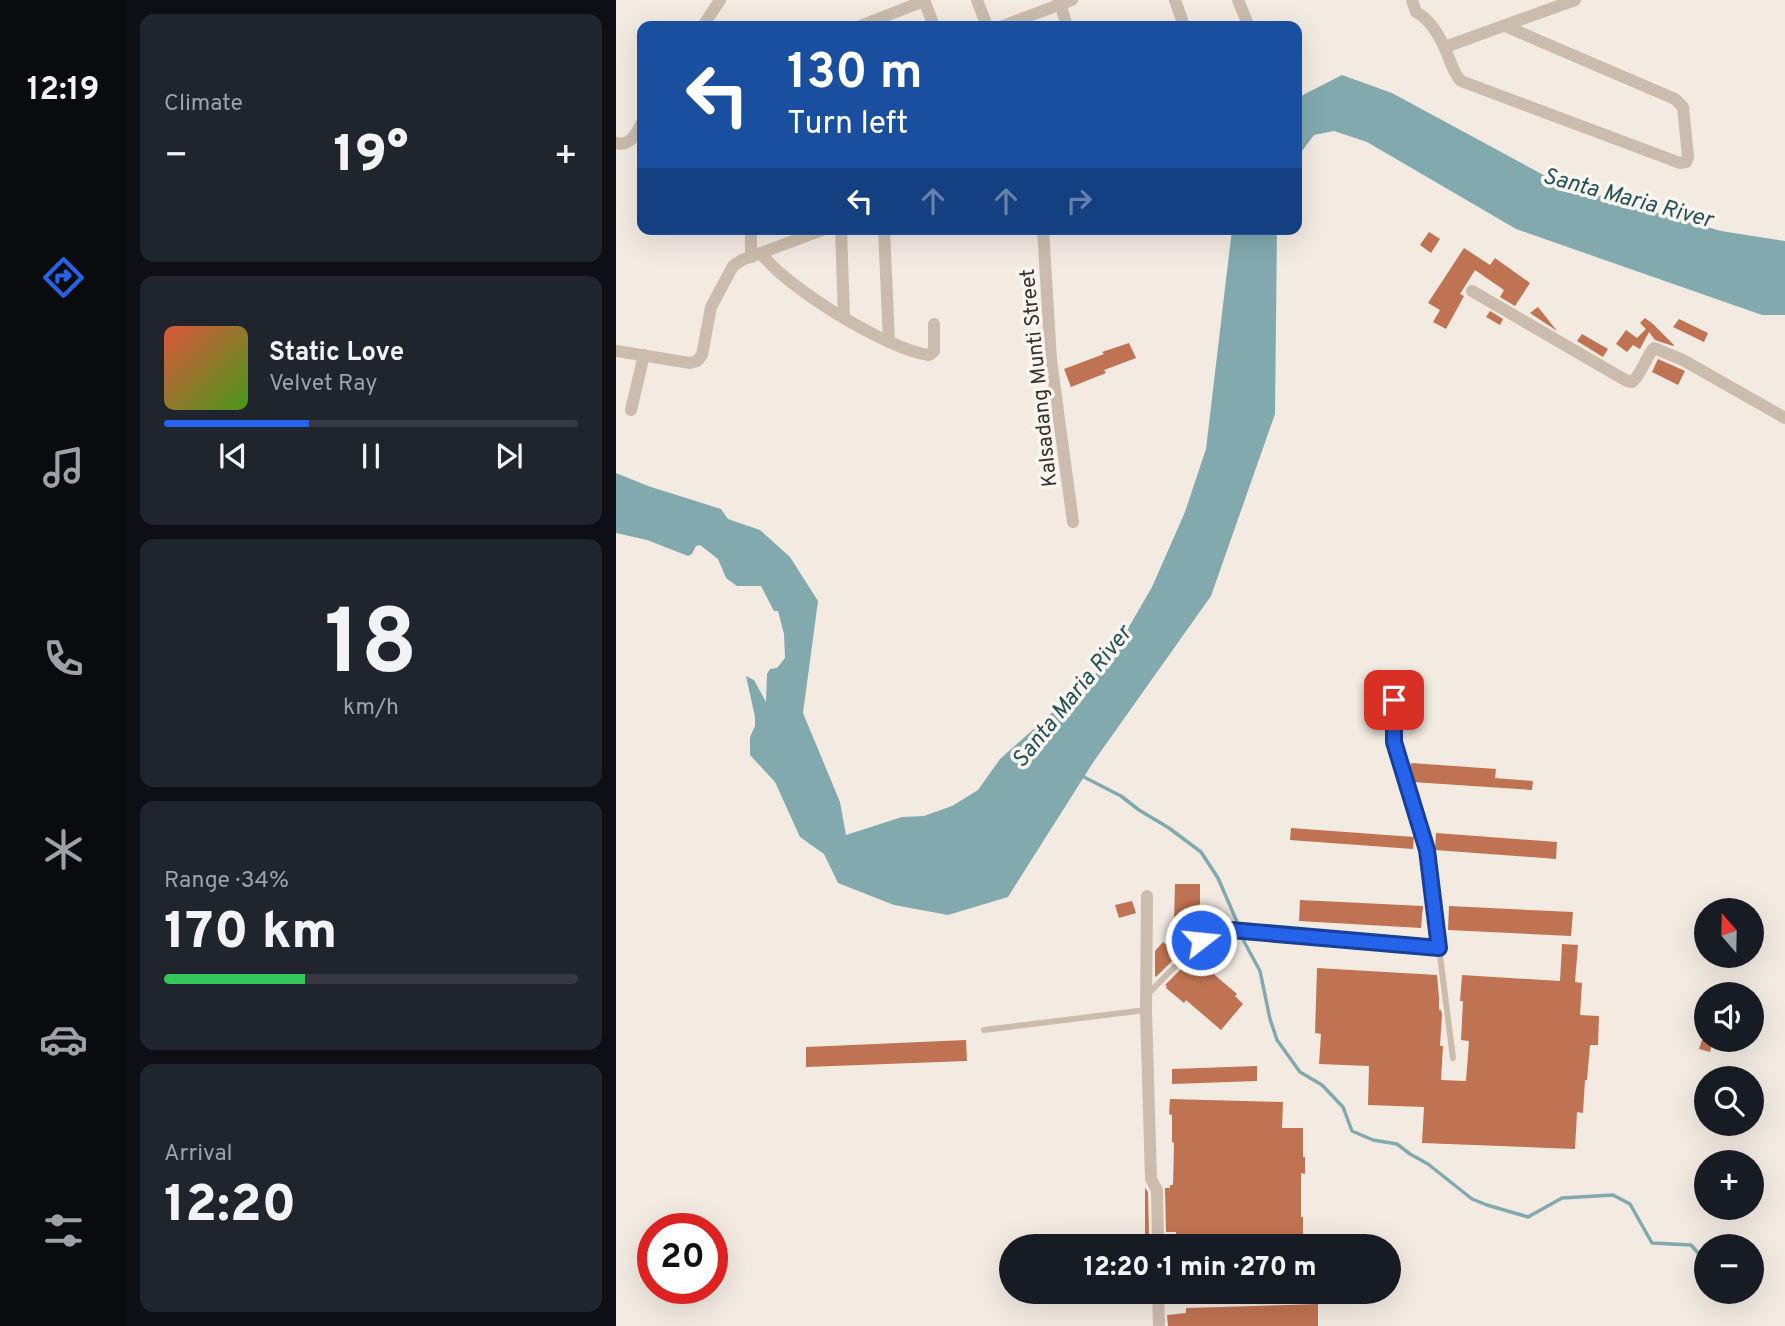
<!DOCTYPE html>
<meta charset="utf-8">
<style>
body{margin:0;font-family:Overpass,sans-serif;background:#20242c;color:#f1f3f6;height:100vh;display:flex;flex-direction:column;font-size:26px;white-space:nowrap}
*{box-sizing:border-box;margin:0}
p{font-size:23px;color:#9ea1a6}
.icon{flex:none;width:38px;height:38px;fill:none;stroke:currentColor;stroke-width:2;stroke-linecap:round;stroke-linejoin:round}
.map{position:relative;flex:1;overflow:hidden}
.panel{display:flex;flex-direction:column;gap:14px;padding:14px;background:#0d0f14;width:490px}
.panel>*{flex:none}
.banner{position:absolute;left:21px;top:21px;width:665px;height:214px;border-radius:14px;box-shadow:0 7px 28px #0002;background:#1a4fa0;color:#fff;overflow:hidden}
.needle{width:46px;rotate:340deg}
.buttons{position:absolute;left:1078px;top:898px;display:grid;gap:14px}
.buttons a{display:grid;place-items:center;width:70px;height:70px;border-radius:50%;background:#171b24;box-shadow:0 7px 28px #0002;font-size:35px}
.speed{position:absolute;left:21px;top:1213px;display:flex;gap:14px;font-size:35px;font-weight:700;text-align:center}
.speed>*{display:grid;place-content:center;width:91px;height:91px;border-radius:50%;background:#171b24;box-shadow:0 7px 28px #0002;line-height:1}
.speed .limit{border:10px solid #d22;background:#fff;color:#111}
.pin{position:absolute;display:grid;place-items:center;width:60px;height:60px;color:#fff;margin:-30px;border-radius:14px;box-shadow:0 4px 10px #0006}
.me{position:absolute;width:77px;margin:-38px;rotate:74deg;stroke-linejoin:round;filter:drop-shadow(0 0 5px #0008)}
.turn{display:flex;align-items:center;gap:24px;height:147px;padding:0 35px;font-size:32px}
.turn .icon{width:91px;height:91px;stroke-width:2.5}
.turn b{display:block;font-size:49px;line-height:60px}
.lanes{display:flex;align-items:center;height:66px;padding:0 35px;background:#0003;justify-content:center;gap:35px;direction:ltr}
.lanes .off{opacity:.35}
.big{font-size:52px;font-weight:800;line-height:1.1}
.panel .widget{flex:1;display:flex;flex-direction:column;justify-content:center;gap:10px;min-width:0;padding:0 24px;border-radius:14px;background:#20242c}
.panel .dial{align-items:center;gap:0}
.dial b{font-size:91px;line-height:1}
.song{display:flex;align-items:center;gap:21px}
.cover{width:84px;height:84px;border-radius:10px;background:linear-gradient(135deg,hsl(10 70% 55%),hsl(100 70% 35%))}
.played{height:7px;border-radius:4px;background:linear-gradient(90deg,#2563eb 35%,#363941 35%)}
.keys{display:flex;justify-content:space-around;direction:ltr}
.heat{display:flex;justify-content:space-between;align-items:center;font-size:38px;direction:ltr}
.charge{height:10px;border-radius:5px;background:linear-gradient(90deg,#34c759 34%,#363941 0)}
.trip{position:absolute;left:383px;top:1234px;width:402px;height:70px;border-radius:35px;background:#171b24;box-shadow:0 7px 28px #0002;font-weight:800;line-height:70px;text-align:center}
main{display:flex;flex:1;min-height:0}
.tabs{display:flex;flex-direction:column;width:126px;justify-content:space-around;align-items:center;background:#090b0e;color:#9ea1a6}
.tabs .icon{width:49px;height:49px}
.tabs .active{color:#2563eb}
.tabs b{font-size:32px;color:#f1f3f6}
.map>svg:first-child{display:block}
</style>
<main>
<nav class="tabs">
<b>12:19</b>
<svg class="icon active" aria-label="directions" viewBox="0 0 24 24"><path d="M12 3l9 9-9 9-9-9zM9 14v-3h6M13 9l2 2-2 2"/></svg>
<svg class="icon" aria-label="music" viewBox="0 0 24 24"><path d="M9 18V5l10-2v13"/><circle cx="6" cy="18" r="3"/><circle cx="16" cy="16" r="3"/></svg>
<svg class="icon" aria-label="phone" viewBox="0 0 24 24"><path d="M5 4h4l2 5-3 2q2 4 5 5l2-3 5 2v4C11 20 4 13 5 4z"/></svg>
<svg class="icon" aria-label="climate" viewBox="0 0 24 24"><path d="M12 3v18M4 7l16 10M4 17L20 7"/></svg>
<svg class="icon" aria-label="car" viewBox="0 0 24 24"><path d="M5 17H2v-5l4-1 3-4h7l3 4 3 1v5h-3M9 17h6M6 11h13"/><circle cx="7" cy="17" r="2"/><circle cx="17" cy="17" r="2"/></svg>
<svg class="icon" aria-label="filters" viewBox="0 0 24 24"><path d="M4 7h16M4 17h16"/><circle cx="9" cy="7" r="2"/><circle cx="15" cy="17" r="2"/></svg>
</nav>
<section class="panel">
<div class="widget"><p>Climate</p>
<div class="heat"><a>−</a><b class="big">19°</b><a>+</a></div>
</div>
<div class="widget">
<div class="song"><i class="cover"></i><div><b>Static Love</b><p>Velvet Ray</p></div></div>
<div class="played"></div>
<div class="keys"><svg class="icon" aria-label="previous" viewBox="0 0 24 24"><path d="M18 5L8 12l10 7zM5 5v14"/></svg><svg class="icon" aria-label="pause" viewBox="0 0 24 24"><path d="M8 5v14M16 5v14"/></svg><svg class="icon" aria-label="next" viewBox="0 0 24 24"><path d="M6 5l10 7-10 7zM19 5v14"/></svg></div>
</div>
<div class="widget dial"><b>18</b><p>km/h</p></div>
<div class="widget"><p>Range · 34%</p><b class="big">170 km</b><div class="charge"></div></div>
<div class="widget"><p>Arrival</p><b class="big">12:20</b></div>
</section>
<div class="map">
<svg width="1169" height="1326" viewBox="0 0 1169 1326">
<rect width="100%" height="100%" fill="#f3ebe2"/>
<g fill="#82aaae">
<polygon points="726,75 776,93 946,185 1105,231 1169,241 1169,315 1146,315 900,229 751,142 718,131 698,135 686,151 681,167 681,98"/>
<polygon points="616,229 661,229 659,414 595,596 478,761 392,897 332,915 278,905 222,883 208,854 184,837 159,782 134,755 134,737 139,726 139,717 130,676 138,680 150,702 151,674 154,669 161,668 169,658 168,634 162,611 158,611 145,586 121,586 110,578 102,559 84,545 80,546 76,554 72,556 31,540 0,533 0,473 32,486 105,509 112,519 144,530 174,557 202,601 187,713 224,802 230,835 286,817 308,816 336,806 362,790 384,759 492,663 536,587 569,512 590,449"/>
</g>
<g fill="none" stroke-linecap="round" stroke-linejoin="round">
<g stroke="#82aaae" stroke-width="3.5">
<polyline points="464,775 505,796 523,810 553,828 585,852 602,878 621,922"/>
<polyline points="625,936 644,971 654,1019 661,1040 684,1072 706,1085 727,1107 736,1131 757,1140 781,1144 794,1154 812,1164 856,1199 871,1205 912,1217 946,1198 997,1195 1014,1204 1036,1243 1075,1245 1090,1262"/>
<polyline points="1105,1292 1106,1297"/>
</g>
</g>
<g fill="#c07352">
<polygon points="813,232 824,239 815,253 804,245"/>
<polygon points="848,248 874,265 879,258 914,283 899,306 884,297 888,290 859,270 844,294 848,296 830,329 817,322 824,310 812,303"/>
<polygon points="922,307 941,331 914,313"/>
<polygon points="874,311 887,319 884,325 870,317"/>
<polygon points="1029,318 1037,324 1058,345 1057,346 1039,340 1033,332 1024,349 1017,345 1011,352 1000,344 1010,330 1021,338 1030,329 1024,323"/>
<polygon points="1063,319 1092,333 1088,342 1057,327"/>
<polygon points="966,334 992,349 987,357 961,341"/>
<polygon points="513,343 520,358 488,370 490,373 455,387 448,369 488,354 486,352"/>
<polygon points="1042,359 1069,371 1062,385 1036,372"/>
<polygon points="795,763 880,769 879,778 917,781 916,790 796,782 794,774"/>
<polygon points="675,828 798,837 797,849 674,840"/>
<polygon points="820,833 941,842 940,859 819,850"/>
<polygon points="559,884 584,884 584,923 558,923"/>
<polygon points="684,900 807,906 805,928 683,921"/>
<polygon points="516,901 520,913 503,918 499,905"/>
<polygon points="833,906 957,912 955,936 832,930"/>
<polygon points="610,939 611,952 600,954 598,940"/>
<polygon points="547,942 563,954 540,977 539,976 539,951"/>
<polygon points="946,944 962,945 959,982 966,983 964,1015 983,1016 982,1045 974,1045 971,1080 969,1080 967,1113 961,1112 959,1149 806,1143 808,1107 752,1105 753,1066 703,1064 705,1034 699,1033 701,968 821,975 823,997 823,1010 825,1010 826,1014 824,1046 827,1046 825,1080 850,1081 853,1041 845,1040 847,1001 844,1001 846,975 944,981"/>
<polygon points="576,958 579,958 621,994 619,996 627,1004 605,1030 570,1000 568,1003 550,988 551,986 549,985"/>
<polygon points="350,1040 351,1061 190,1067 190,1047"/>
<polygon points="1086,1040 1097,1040 1094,1052 1083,1049"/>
<polygon points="641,1066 641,1081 556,1084 556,1069"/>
<polygon points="554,1099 667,1102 666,1128 687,1128 687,1157 689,1157 689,1174 685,1173 685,1217 687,1217 687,1246 560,1246 560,1232 550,1232 549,1188 554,1188 554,1185 557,1185 558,1143 556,1142 556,1115 553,1114"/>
<polygon points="529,1188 532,1192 533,1235 529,1236"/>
<polygon points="702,1304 702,1326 552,1326 551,1315 570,1313 570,1308"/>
</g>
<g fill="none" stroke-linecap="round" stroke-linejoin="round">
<g stroke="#cbbcad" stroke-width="6">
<polyline points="778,700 778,742 811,850 823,948"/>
<polyline points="531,995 585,940 593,933 603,929 823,948 837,1058"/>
<polyline points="368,1030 530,1010"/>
</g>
<g stroke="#cbbcad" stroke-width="12">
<polyline points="308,0 318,26"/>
<polyline points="361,0 371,26"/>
<polyline points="443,0 451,26"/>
<polyline points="559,0 568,26"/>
<polyline points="622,0 631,22"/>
<path d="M796,0L800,12C814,19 824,37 830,51C835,62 837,73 845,81L1064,163L1070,162L1072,157L1067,107L1059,99L889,26"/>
<polyline points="87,26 104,0"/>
<polyline points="244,26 308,1"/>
<polyline points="386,26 456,0"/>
<polyline points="829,47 959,0"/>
<path d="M0,143C14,147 20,134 26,123"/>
<polyline points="225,229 228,318"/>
<polyline points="268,229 273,341"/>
<polyline points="427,229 435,360 457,522"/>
<path d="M145,253C169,287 272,350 313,355L318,351V324"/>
<polyline points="135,257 135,229"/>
<path d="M856,291L1011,381L1016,382C1026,374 1029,358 1038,348L1067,360L1169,418"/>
<polyline points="0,351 74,363 81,361 86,355 95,307 117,266 126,260 209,229"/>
<polyline points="15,410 28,355"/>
<polyline points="531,896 530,1010 535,1179 541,1190 542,1246"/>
<polyline points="542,1292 543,1326"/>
</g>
</g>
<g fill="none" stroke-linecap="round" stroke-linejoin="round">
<defs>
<polyline id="route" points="585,940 593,933 603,929 823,948 811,850 778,742 778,700"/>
</defs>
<use href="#route" stroke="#184099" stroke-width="18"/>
<use href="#route" stroke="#2563eb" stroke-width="12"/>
</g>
<g text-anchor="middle" stroke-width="7" stroke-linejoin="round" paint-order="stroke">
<g font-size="21" fill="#39312c" stroke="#faf5ee">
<text transform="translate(422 378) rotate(-96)" y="7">Kalsadang Munti Street</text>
</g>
<g font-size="23" font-style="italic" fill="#235359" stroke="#faf5ee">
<text transform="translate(1012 197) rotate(15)" y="8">Santa Maria River</text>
<text transform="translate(455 696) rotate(-51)" y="8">Santa Maria River</text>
</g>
</g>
</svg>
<div class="buttons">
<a><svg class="needle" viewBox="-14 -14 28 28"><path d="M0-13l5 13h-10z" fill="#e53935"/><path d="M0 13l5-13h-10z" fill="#9ea1a6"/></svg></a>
<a><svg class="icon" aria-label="sound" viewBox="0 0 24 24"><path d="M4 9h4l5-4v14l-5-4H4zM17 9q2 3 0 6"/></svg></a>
<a><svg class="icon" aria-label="search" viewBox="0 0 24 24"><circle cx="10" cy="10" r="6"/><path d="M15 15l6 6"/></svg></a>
<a>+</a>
<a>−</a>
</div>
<div class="speed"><div class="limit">20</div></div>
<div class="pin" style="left:778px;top:700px;background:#d93025"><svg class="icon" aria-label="arrive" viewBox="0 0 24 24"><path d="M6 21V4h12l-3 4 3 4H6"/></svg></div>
<svg class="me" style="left:585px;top:940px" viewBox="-20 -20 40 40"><circle r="17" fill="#2563eb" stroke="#fff" stroke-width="3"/><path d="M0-11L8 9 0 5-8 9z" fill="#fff"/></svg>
<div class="trip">12:20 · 1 min · 270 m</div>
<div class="banner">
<div class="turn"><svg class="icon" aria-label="left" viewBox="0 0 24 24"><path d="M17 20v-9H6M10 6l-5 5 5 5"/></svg><div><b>130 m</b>Turn left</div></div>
<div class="lanes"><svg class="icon" aria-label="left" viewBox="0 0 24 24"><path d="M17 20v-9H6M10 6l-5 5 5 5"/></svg><svg class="icon off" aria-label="ahead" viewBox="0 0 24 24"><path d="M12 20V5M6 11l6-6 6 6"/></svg><svg class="icon off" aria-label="ahead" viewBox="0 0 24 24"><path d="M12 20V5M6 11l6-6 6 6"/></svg><svg class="icon off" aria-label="right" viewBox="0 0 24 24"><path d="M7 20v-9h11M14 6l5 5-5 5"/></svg></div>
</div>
</div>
</main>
